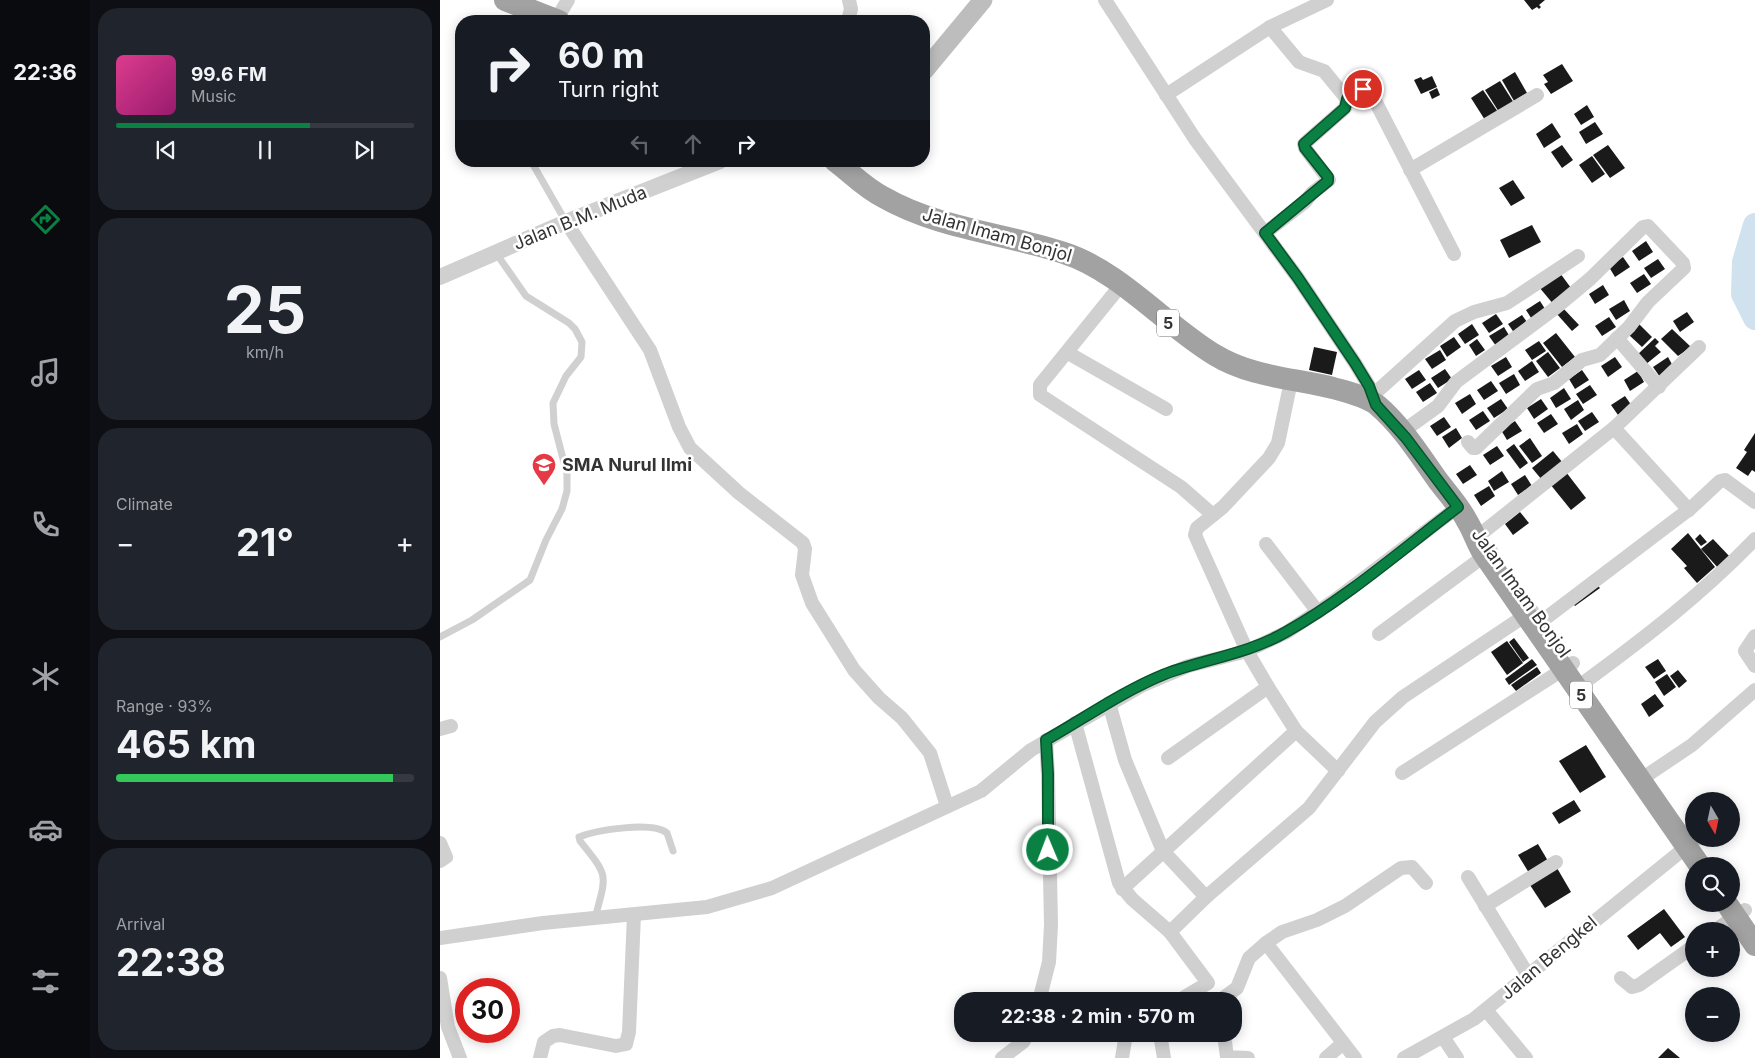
<!DOCTYPE html>
<meta charset="utf-8">
<style>
body{margin:0;font-family:Inter,sans-serif;background:#20242c;color:#f1f3f6;height:100vh;display:flex;flex-direction:column;font-size:19px;white-space:nowrap}
*{box-sizing:border-box;margin:0}
p{font-size:16px;color:#9ea1a6}
.icon{flex:none;width:28px;height:28px;fill:none;stroke:currentColor;stroke-width:2;stroke-linecap:round;stroke-linejoin:round}
.map{position:relative;flex:1;overflow:hidden}
.panel{display:flex;flex-direction:column;gap:8px;padding:8px;background:#0d0f14;width:350px}
.panel>*{flex:none}
.top-card{position:absolute;left:15px;top:15px;width:475px;height:152px;border-radius:20px;box-shadow:0 2px 12px #0003;background:#171b24;color:#f1f3f6;overflow:hidden}
.needle{width:32px;rotate:171deg}
.fabs{position:absolute;left:1245px;top:792px;display:grid;gap:10px}
.fabs a{display:grid;place-items:center;width:55px;height:55px;border-radius:50%;background:#171b24;box-shadow:0 2px 12px #0003;font-size:25px}
.speed{position:absolute;left:15px;top:978px;display:flex;gap:10px;font-size:25px;font-weight:700;text-align:center}
.speed>*{display:grid;place-content:center;width:65px;height:65px;border-radius:50%;background:#171b24;box-shadow:0 2px 12px #0003;line-height:1}
.speed .limit{border:8px solid #d22;background:#fff;color:#111}
.pin{position:absolute;display:grid;place-items:center;width:42px;height:42px;color:#fff;margin:-21px;border:2px solid #fff;border-radius:50%;box-shadow:0 1px 5px #0007}
.me{position:absolute;width:55px;margin:-28px;rotate:359deg;stroke-linejoin:round;filter:drop-shadow(0 0 4px #0008)}
.turn{display:flex;align-items:center;gap:18px;height:105px;padding:0 20px;font-size:22px}
.turn .icon{width:65px;height:65px;stroke-width:2.5}
.turn b{display:block;font-size:35px;line-height:42px}
.lanes{display:flex;align-items:center;height:48px;padding:0 20px;background:#0003;justify-content:center;gap:25px;direction:ltr}
.lanes .off{opacity:.35}
.big{font-size:38px;font-weight:700;line-height:1.1}
.panel .card{flex:1;display:flex;flex-direction:column;justify-content:center;gap:8px;min-width:0;padding:0 18px;border-radius:20px;background:#20242c}
.panel .dial{align-items:center;gap:0}
.dial b{font-size:65px;line-height:1}
.song{display:flex;align-items:center;gap:15px}
.cover{width:60px;height:60px;border-radius:8px;background:linear-gradient(135deg,hsl(330 70% 55%),hsl(320 70% 35%))}
.played{height:5px;border-radius:2px;background:linear-gradient(90deg,#0b8043 65%,#363941 65%)}
.keys{display:flex;justify-content:space-around;direction:ltr}
.heat{display:flex;justify-content:space-between;align-items:center;font-size:28px;direction:ltr}
.charge{height:8px;border-radius:4px;background:linear-gradient(90deg,#34c759 93%,#363941 0)}
.trip{position:absolute;left:514px;top:992px;width:288px;height:50px;border-radius:20px;background:#171b24;box-shadow:0 2px 12px #0003;font-weight:700;line-height:50px;text-align:center}
main{display:flex;flex:1;min-height:0}
.menu{display:flex;flex-direction:column;width:90px;justify-content:space-around;align-items:center;background:#090b0e;color:#9ea1a6}
.menu .icon{width:35px;height:35px}
.menu .selected{color:#0b8043}
.menu b{font-size:22px;color:#f1f3f6}
.map>svg:first-child{display:block}
</style>
<main>
<nav class="menu">
<b>22:36</b>
<svg class="icon selected" aria-label="directions" viewBox="0 0 24 24"><path d="M12 3l9 9-9 9-9-9zM9 14v-3h6M13 9l2 2-2 2"/></svg>
<svg class="icon" aria-label="music" viewBox="0 0 24 24"><path d="M9 18V5l10-2v13"/><circle cx="6" cy="18" r="3"/><circle cx="16" cy="16" r="3"/></svg>
<svg class="icon" aria-label="phone" viewBox="0 0 24 24"><path d="M5 4h4l2 5-3 2q2 4 5 5l2-3 5 2v4C11 20 4 13 5 4z"/></svg>
<svg class="icon" aria-label="climate" viewBox="0 0 24 24"><path d="M12 3v18M4 7l16 10M4 17L20 7"/></svg>
<svg class="icon" aria-label="car" viewBox="0 0 24 24"><path d="M5 17H2v-5l4-1 3-4h7l3 4 3 1v5h-3M9 17h6M6 11h13"/><circle cx="7" cy="17" r="2"/><circle cx="17" cy="17" r="2"/></svg>
<svg class="icon" aria-label="filters" viewBox="0 0 24 24"><path d="M4 7h16M4 17h16"/><circle cx="9" cy="7" r="2"/><circle cx="15" cy="17" r="2"/></svg>
</nav>
<section class="panel">
<div class="card">
<div class="song"><i class="cover"></i><div><b>99.6 FM</b><p>Music</p></div></div>
<div class="played"></div>
<div class="keys"><svg class="icon" aria-label="previous" viewBox="0 0 24 24"><path d="M18 5L8 12l10 7zM5 5v14"/></svg><svg class="icon" aria-label="pause" viewBox="0 0 24 24"><path d="M8 5v14M16 5v14"/></svg><svg class="icon" aria-label="next" viewBox="0 0 24 24"><path d="M6 5l10 7-10 7zM19 5v14"/></svg></div>
</div>
<div class="card dial"><b>25</b><p>km/h</p></div>
<div class="card"><p>Climate</p>
<div class="heat"><a>−</a><b class="big">21°</b><a>+</a></div>
</div>
<div class="card"><p>Range · 93%</p><b class="big">465 km</b><div class="charge"></div></div>
<div class="card"><p>Arrival</p><b class="big">22:38</b></div>
</section>
<div class="map">
<svg width="1315" height="1058" viewBox="0 0 1315 1058">
<rect width="100%" height="100%" fill="#fff"/>
<g fill="none" stroke-linecap="round" stroke-linejoin="round">
<polyline stroke="#cfe2ee" stroke-width="24" points="1315,225 1304,262 1303,294 1315,318"/>
</g>
<g fill="#1a1a1a">
<polygon points="1084,0 1105,0 1099,5 1101,7 1099,9 1097,7 1092,10"/>
<polygon points="1122,64 1133,81 1111,94 1104,84 1108,82 1103,75"/>
<polygon points="1075,72 1087,93 1074,101 1062,80"/>
<polygon points="992,76 997,87 981,94 974,80 981,77 983,80"/>
<polygon points="1060,81 1074,103 1059,112 1045,90"/>
<polygon points="997,88 1000,95 992,99 989,92"/>
<polygon points="1043,90 1058,112 1045,120 1031,98"/>
<polygon points="1147,105 1154,117 1141,125 1134,114"/>
<polygon points="1155,122 1163,134 1146,144 1139,132"/>
<polygon points="1112,123 1121,137 1104,148 1096,134"/>
<polygon points="1122,145 1133,160 1122,168 1111,152"/>
<polygon points="1168,145 1185,168 1170,178 1153,155"/>
<polygon points="1152,156 1165,174 1152,183 1139,165"/>
<polygon points="1073,180 1085,198 1071,206 1059,188"/>
<polygon points="1092,225 1101,242 1069,258 1060,240"/>
<polygon points="1206,241 1213,252 1199,261 1192,251"/>
<polygon points="1183,257 1190,267 1175,277 1169,267"/>
<polygon points="1218,259 1225,269 1211,278 1204,268"/>
<polygon points="1120,273 1131,288 1114,305 1099,287"/>
<polygon points="1204,274 1211,284 1197,293 1190,283"/>
<polygon points="1163,285 1169,295 1155,304 1149,294"/>
<polygon points="1184,300 1190,311 1176,320 1169,309"/>
<polygon points="1100,301 1107,312 1093,321 1086,310"/>
<polygon points="1122,307 1139,325 1132,331 1116,313"/>
<polygon points="1247,312 1254,322 1240,332 1233,321"/>
<polygon points="1056,314 1063,324 1049,333 1042,323"/>
<polygon points="1082,315 1089,325 1075,334 1068,324"/>
<polygon points="1169,317 1176,327 1162,336 1155,326"/>
<polygon points="1032,324 1039,335 1025,344 1018,334"/>
<polygon points="1199,324 1212,337 1202,347 1189,335"/>
<polygon points="1064,327 1070,337 1056,346 1049,336"/>
<polygon points="1232,329 1251,347 1238,356 1221,339"/>
<polygon points="1116,333 1135,357 1122,367 1103,343"/>
<polygon points="1014,337 1021,347 1007,357 1000,346"/>
<polygon points="1215,338 1219,342 1215,346 1221,352 1205,365 1196,356"/>
<polygon points="1037,339 1045,350 1036,356 1029,345"/>
<polygon points="1099,341 1106,351 1092,360 1085,350"/>
<polygon points="874,347 897,352 892,375 869,370"/>
<polygon points="1000,350 1006,360 992,369 985,359"/>
<polygon points="1108,352 1120,368 1108,377 1096,361"/>
<polygon points="1066,357 1072,367 1058,376 1051,366"/>
<polygon points="1175,357 1182,367 1168,377 1161,366"/>
<polygon points="1228,357 1234,368 1220,377 1213,367"/>
<polygon points="1092,361 1099,372 1085,381 1078,371"/>
<polygon points="1005,369 1012,379 998,388 991,378"/>
<polygon points="979,370 986,380 972,389 965,379"/>
<polygon points="1142,370 1149,380 1135,389 1129,379"/>
<polygon points="1198,371 1204,382 1190,391 1184,380"/>
<polygon points="1074,374 1080,385 1066,394 1059,383"/>
<polygon points="1051,381 1058,391 1044,400 1037,390"/>
<polygon points="990,383 997,393 983,402 976,392"/>
<polygon points="1150,385 1157,395 1143,404 1136,394"/>
<polygon points="1124,388 1131,399 1116,408 1110,398"/>
<polygon points="1030,394 1036,404 1022,414 1015,403"/>
<polygon points="1185,396 1192,406 1178,415 1171,405"/>
<polygon points="1061,399 1068,409 1054,418 1047,408"/>
<polygon points="1101,399 1108,409 1094,419 1087,408"/>
<polygon points="1138,400 1144,410 1131,420 1124,409"/>
<polygon points="1043,411 1050,421 1036,430 1029,420"/>
<polygon points="1152,412 1159,422 1145,431 1138,421"/>
<polygon points="1111,414 1118,424 1104,433 1097,423"/>
<polygon points="1004,417 1011,427 997,436 990,426"/>
<polygon points="1075,421 1082,431 1067,440 1061,430"/>
<polygon points="1137,424 1143,434 1129,444 1122,433"/>
<polygon points="1016,428 1022,438 1009,448 1002,437"/>
<polygon points="1315,433 1315,472 1312,470 1308,476 1296,468 1307,452 1304,450"/>
<polygon points="1090,438 1102,456 1092,463 1079,446"/>
<polygon points="1074,444 1088,463 1080,469 1066,450"/>
<polygon points="1057,446 1064,456 1050,465 1043,455"/>
<polygon points="1113,451 1123,463 1102,480 1092,468"/>
<polygon points="1030,465 1037,475 1023,484 1016,474"/>
<polygon points="1062,471 1069,482 1054,491 1048,481"/>
<polygon points="1126,472 1146,498 1131,510 1110,484"/>
<polygon points="1085,475 1092,486 1078,495 1071,484"/>
<polygon points="1049,486 1055,496 1041,506 1034,495"/>
<polygon points="1080,512 1089,523 1073,535 1065,524"/>
<polygon points="1248,533 1275,567 1257,583 1244,568 1247,566 1231,549"/>
<polygon points="1260,534 1267,542 1261,546 1255,539"/>
<polygon points="1273,539 1291,558 1279,569 1261,549"/>
<polygon points="1156,584 1160,588 1135,606 1131,602"/>
<polygon points="1074,638 1089,658 1083,662 1069,642"/>
<polygon points="1067,641 1083,663 1067,675 1051,652"/>
<polygon points="1092,659 1097,665 1069,685 1065,679"/>
<polygon points="1218,659 1226,671 1214,679 1205,667"/>
<polygon points="1097,667 1101,673 1076,691 1071,685"/>
<polygon points="1238,670 1247,681 1239,688 1230,676"/>
<polygon points="1227,674 1236,687 1224,696 1215,682"/>
<polygon points="1215,694 1224,706 1209,717 1201,704"/>
<polygon points="1146,745 1166,777 1140,793 1119,761"/>
<polygon points="1134,800 1141,811 1119,824 1112,813"/>
<polygon points="1098,844 1108,861 1089,873 1078,855"/>
<polygon points="1117,868 1131,892 1105,908 1090,885"/>
<polygon points="1224,909 1245,937 1231,947 1220,933 1198,950 1187,936"/>
<polygon points="1228,1048 1240,1058 1218,1058"/>
</g>
<g fill="none" stroke-linecap="round" stroke-linejoin="round">
<g stroke="#d0d0d0" stroke-width="7">
<polyline points="91,161 126,222"/>
<polyline points="0,637 32,620 90,580 106,540 122,509 127,491 127,474 114,424 113,403 126,376 141,357 142,342 135,329 129,323 86,296 56,253"/>
<path d="M155,918C167,873 169,877 140,841L139,837C156,830 213,821 227,833L233,851"/>
</g>
<g stroke="#d0d0d0" stroke-width="14">
<polyline points="665,0 755,139 858,278 915,363 929,386 936,404"/>
<polyline points="116,20 128,0"/>
<polyline points="408,21 411,9 409,0"/>
<polyline points="830,27 859,62 884,71 907,99 925,88 929,89 1014,254"/>
<polyline points="726,95 830,27 887,0"/>
<polyline points="970,170 1097,95"/>
<polyline points="126,222 210,350 239,427 250,448 299,493 363,543 365,549 362,575 372,603 414,670 439,698 462,718 490,753 507,806"/>
<polyline points="825,233 865,202 872,193 889,180 865,148 864,144 905,108 907,99"/>
<polyline points="681,285 600,385 600,395 741,487 773,515"/>
<polyline points="1177,338 1219,387"/>
<polyline points="628,353 726,409"/>
<polyline points="851,381 838,443 829,458 783,507 757,528 755,535 807,651 828,687 856,731 898,771"/>
<polyline points="933,395 1015,321 1034,312 1067,303 1138,256"/>
<polyline points="1174,428 1259,347"/>
<polyline points="962,432 998,406 1016,382 1114,309 1150,279 1203,227 1208,226 1243,263 1244,268 1208,302 1189,327 1160,355 1142,360 1114,383 1097,389 1036,448 1033,448 1028,442"/>
<polyline points="1042,533 1174,428 1249,510"/>
<polyline points="826,544 878,612"/>
<polyline points="1102,621 1251,508 1280,481 1285,480 1315,502"/>
<polyline points="939,634 1051,551"/>
<polyline points="1315,636 1305,651 1315,666"/>
<path d="M1146,681C1206,637 1263,593 1315,539"/>
<polyline points="669,703 685,760 723,851 766,897"/>
<polyline points="635,723 679,883 692,899 730,932 768,983 738,1001"/>
<polyline points="0,729 11,726"/>
<polyline points="728,758 828,687"/>
<polyline points="962,773 1133,663"/>
<polyline points="1200,780 1252,745 1315,690"/>
<polyline points="0,843 6,857 0,861"/>
<polyline points="1028,877 1088,975"/>
<polyline points="682,889 856,731"/>
<polyline points="1045,906 1116,862"/>
<polyline points="1274,931 1305,910"/>
<polyline points="730,932 766,897 869,808 935,722 963,697 1092,611"/>
<polyline points="0,938 103,923 267,907 332,888 541,791 591,750 703,685 748,666 807,651 847,632 895,600 1018,507"/>
<polyline points="0,978 8,1027 20,1058"/>
<polyline points="1181,978 1192,987 1199,985 1254,946"/>
<polyline points="782,999 797,988 809,958 826,943"/>
<polyline points="599,1001 609,962 611,925 608,775 606,740"/>
<polyline points="1046,1010 1086,1058"/>
<polyline points="720,1034 724,1058"/>
<polyline points="784,1034 787,1057 808,1058"/>
<polyline points="1003,1037 1017,1058"/>
<polyline points="100,1058 104,1042 113,1036 120,1035 176,1046 186,1044 189,1032 194,915"/>
<polyline points="562,1058 583,1042 588,1034"/>
<polyline points="682,1058 686,1034"/>
<polyline points="886,1058 903,1043"/>
<polyline points="915,1058 826,943 842,932 877,920 905,906 961,868 972,867 986,883"/>
<polyline points="964,1058 1034,1019 1256,839"/>
</g>
<polyline stroke="#d0d0d0" stroke-width="16" points="0,277 126,222 280,161"/>
<polyline stroke="#bdbdbd" stroke-width="19" points="484,71 543,0"/>
<g stroke="#a2a2a2" stroke-width="22">
<polyline points="65,0 119,21"/>
<path d="M395,161C411,173 425,188 443,197C499,229 564,233 624,253C680,271 725,325 775,355C811,377 853,378 893,388C907,392 925,396 937,405C962,426 981,457 999,482C1009,495 1020,507 1027,521C1034,532 1037,545 1045,556L1260,866"/>
<polyline points="1287,904 1315,945"/>
</g>
</g>
<g fill="none" stroke-linecap="round" stroke-linejoin="round">
<defs>
<path id="route" d="M608,850V774L606,740C645,718 683,691 725,674C765,659 808,654 846,632C904,600 964,548 1018,507L966,438L936,405L929,386L915,363L858,278L825,233L888,181V177L865,148L864,144L905,108L907,99L923,89"/>
</defs>
<use href="#route" stroke="#07532c" stroke-width="12"/>
<use href="#route" stroke="#0b8043" stroke-width="9"/>
</g>
<defs>
<symbol id="school-pin" viewBox="-11 -11 22 30"><path d="M0 17L-7.5 6A9.5 9.5 0 1 1 7.5 6Z" fill="#e63946" stroke="#fff"/><path d="M0-5L7-2L0 1L-7-2ZM-4 1L0 2.5L4 1V4Q0 6-4 4Z" fill="#fff"/></symbol>
</defs>
<g fill-rule="evenodd">
<use href="#school-pin" x="90" y="451" width="28" height="38"/>
</g>
<g text-anchor="middle" stroke-width="5" stroke-linejoin="round" paint-order="stroke">
<g fill="#fff" stroke="#707070" stroke-width="1">
<rect x="717" y="309.5" width="22" height="27" rx="4"/>
<rect x="1130" y="681.5" width="22" height="27" rx="4"/>
</g>
<g font-size="16" font-weight="bold" fill="#333">
<text x="728" y="329">5</text>
<text x="1141" y="701">5</text>
</g>
<g font-size="18" fill="#333" stroke="#fff">
<text transform="translate(140 218) rotate(-22)" y="6">Jalan B.M. Muda</text>
<text transform="translate(557 235) rotate(16)" y="6">Jalan Imam Bonjol</text>
<text transform="translate(1081 593) rotate(54)" y="6">Jalan Imam Bonjol</text>
<text transform="translate(1109 958) rotate(-40)" y="6">Jalan Bengkel</text>
</g>
<g font-size="18" font-weight="bold" fill="#333" stroke="#fff" text-anchor="start">
<text x="122" y="471">SMA Nurul Ilmi</text>
</g>
</g>
</svg>
<div class="fabs">
<a><svg class="needle" viewBox="-14 -14 28 28"><path d="M0-13l5 13h-10z" fill="#e53935"/><path d="M0 13l5-13h-10z" fill="#9ea1a6"/></svg></a>
<a><svg class="icon" aria-label="search" viewBox="0 0 24 24"><circle cx="10" cy="10" r="6"/><path d="M15 15l6 6"/></svg></a>
<a>+</a>
<a>−</a>
</div>
<div class="speed"><div class="limit">30</div></div>
<div class="pin" style="left:923px;top:89px;background:#d93025"><svg class="icon" aria-label="arrive" viewBox="0 0 24 24"><path d="M6 21V4h12l-3 4 3 4H6"/></svg></div>
<svg class="me" style="left:608px;top:850px" viewBox="-20 -20 40 40"><circle r="17" fill="#0b8043" stroke="#fff" stroke-width="3"/><path d="M0-11L8 9 0 5-8 9z" fill="#fff"/></svg>
<div class="trip">22:38 · 2 min · 570 m</div>
<div class="top-card">
<div class="turn"><svg class="icon" aria-label="right" viewBox="0 0 24 24"><path d="M7 20v-9h11M14 6l5 5-5 5"/></svg><div><b>60 m</b>Turn right</div></div>
<div class="lanes"><svg class="icon off" aria-label="left" viewBox="0 0 24 24"><path d="M17 20v-9H6M10 6l-5 5 5 5"/></svg><svg class="icon off" aria-label="ahead" viewBox="0 0 24 24"><path d="M12 20V5M6 11l6-6 6 6"/></svg><svg class="icon" aria-label="right" viewBox="0 0 24 24"><path d="M7 20v-9h11M14 6l5 5-5 5"/></svg></div>
</div>
</div>
</main>
